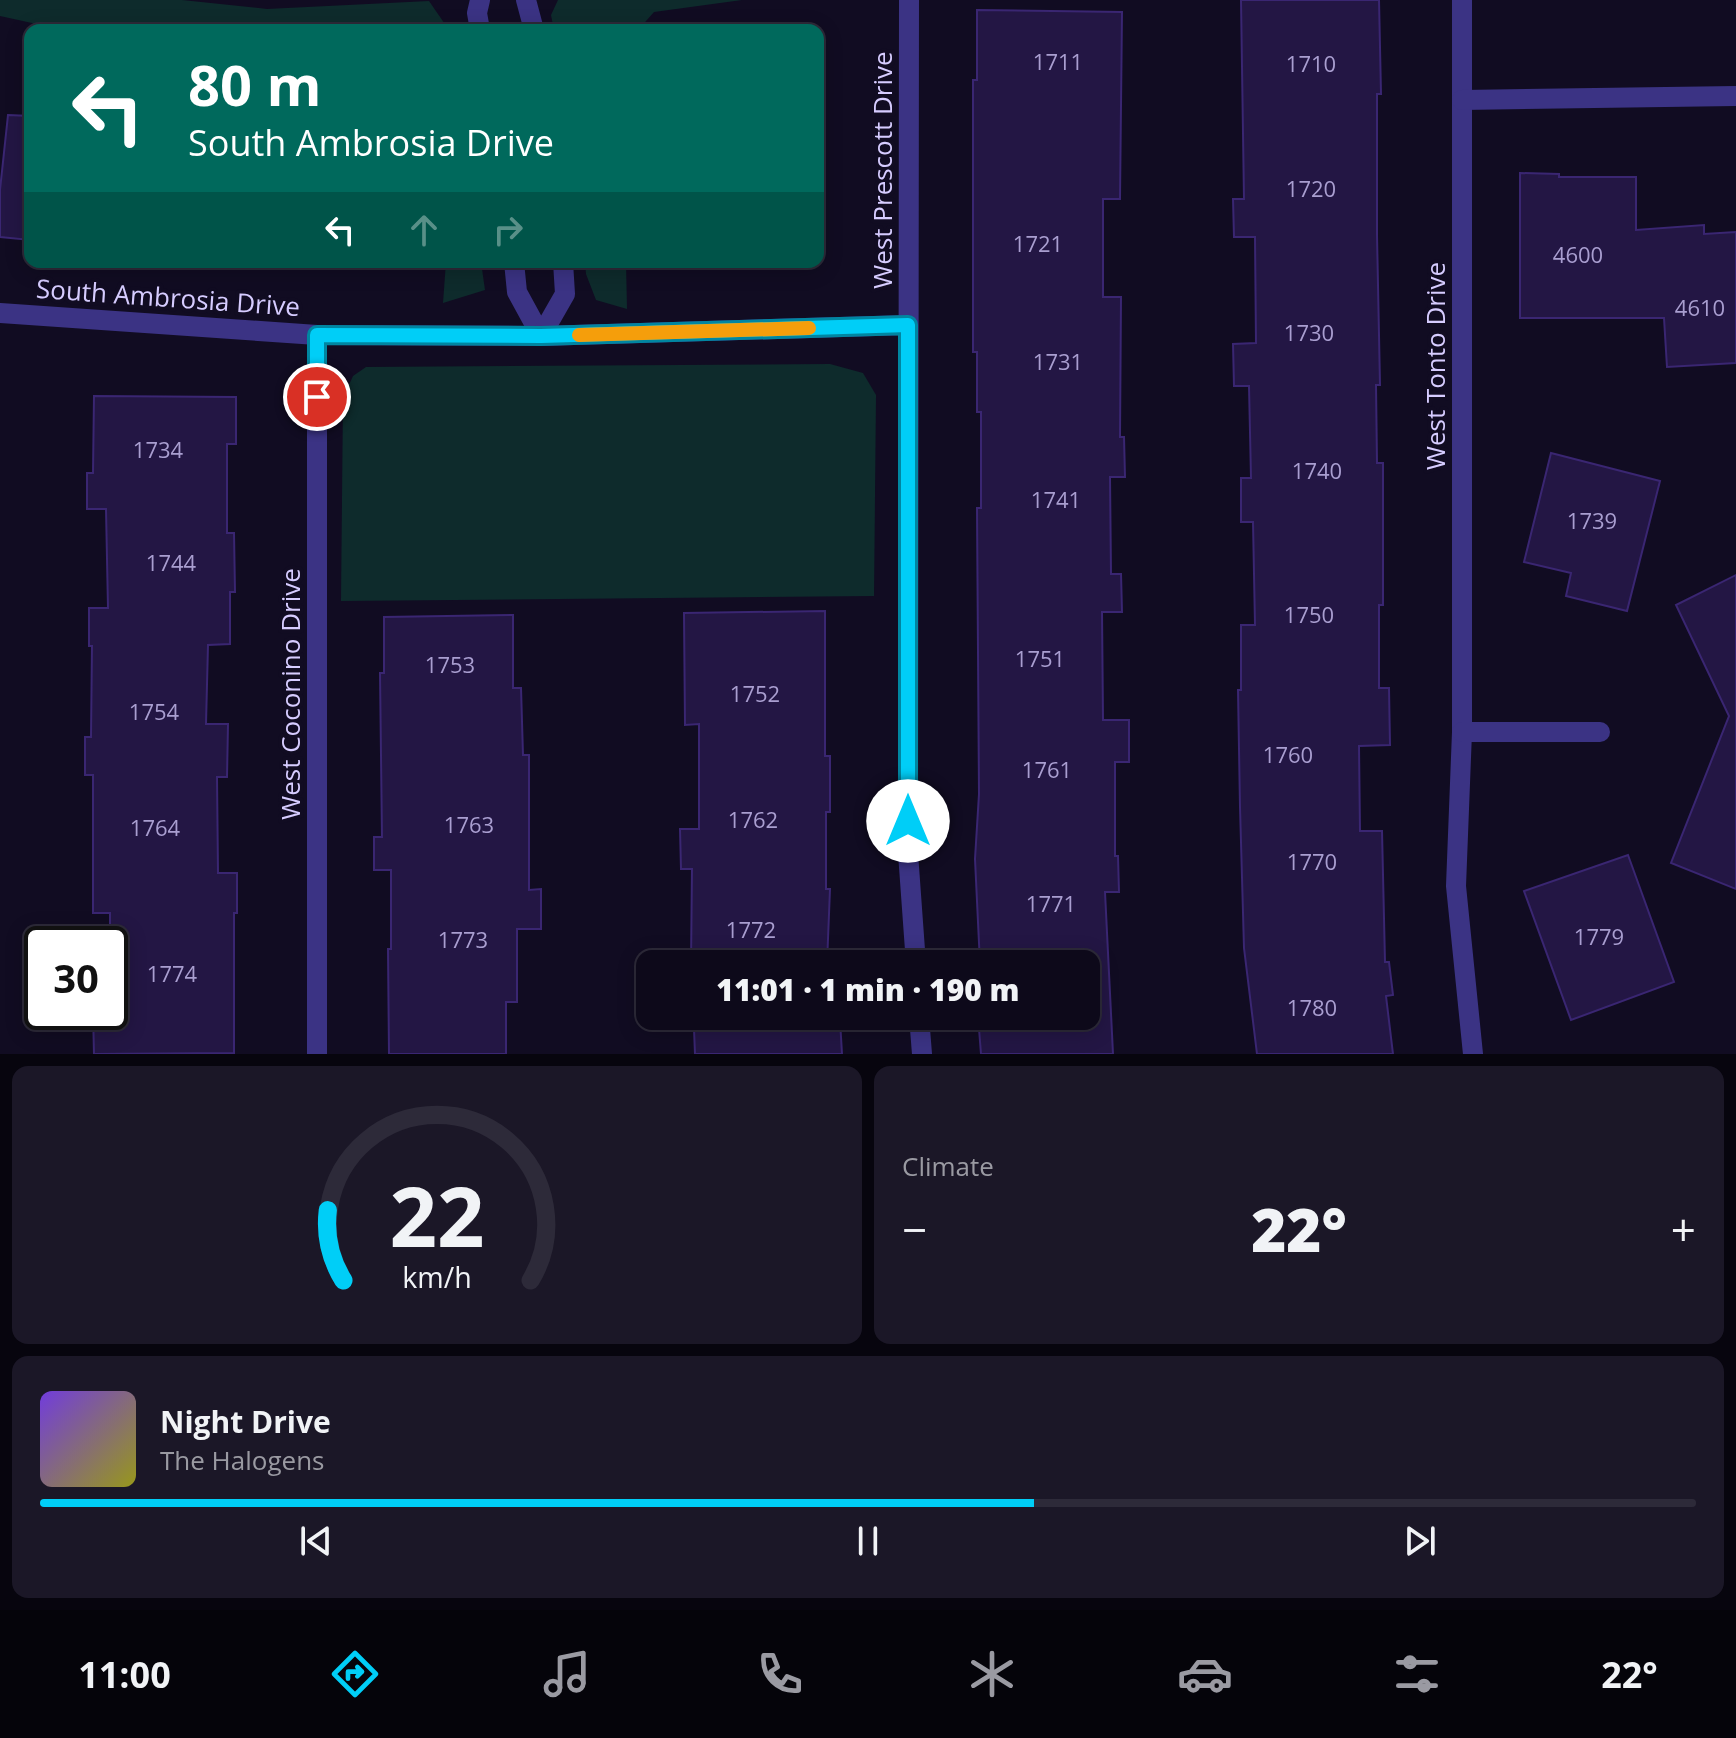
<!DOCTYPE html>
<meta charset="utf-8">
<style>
body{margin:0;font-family:"Open Sans",sans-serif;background:#1b1727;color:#f1f3f6;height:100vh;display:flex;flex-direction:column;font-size:30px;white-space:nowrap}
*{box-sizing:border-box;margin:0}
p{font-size:26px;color:#9a9aa2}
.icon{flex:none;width:44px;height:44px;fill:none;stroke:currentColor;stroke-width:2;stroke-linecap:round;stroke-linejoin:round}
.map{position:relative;height:1054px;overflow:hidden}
.sheet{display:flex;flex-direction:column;gap:12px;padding:12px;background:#07050e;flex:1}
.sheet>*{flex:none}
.banner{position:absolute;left:24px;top:24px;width:800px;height:244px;border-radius:16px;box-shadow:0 4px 20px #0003,0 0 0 2px #2d2a39;background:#00695c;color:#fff;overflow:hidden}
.speed{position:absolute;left:24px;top:926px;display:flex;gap:16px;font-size:40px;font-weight:700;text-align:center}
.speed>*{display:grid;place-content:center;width:104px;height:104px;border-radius:50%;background:#0d091a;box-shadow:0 4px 20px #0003,0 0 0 2px #2d2a39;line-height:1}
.speed .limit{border:4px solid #111;border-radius:12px;background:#fff;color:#111}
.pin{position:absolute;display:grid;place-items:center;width:68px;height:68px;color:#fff;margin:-34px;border:4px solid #fff;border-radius:50%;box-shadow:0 2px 8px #0007}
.me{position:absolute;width:88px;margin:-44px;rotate:0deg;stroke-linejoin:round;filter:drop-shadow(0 0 6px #0008)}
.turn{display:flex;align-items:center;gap:28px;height:168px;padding:0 32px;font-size:36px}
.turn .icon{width:104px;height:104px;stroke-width:2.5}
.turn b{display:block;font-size:56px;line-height:68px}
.lanes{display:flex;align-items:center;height:76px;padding:0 32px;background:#0003;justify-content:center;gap:40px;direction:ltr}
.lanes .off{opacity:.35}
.big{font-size:60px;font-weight:800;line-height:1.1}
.sheet .card{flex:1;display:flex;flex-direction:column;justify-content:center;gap:12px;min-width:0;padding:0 28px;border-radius:16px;background:#1b1727}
.sheet .dial{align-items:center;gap:0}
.dial svg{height:208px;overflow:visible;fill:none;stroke:#2d2a39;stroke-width:7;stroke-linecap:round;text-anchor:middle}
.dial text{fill:#f1f3f6;stroke:none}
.song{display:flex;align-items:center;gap:24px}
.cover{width:96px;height:96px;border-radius:12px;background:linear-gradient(135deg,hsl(260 70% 55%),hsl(60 70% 35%))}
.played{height:8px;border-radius:4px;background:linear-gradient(90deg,#00cef7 60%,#2d2a39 60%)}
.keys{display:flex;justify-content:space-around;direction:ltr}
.heat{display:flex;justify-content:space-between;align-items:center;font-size:44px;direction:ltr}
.sheet .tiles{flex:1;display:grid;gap:12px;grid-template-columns:1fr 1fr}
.card:last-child{grid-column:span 2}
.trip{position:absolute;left:636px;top:950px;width:464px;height:80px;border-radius:16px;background:#0d091a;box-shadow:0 4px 20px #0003,0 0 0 2px #2d2a39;font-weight:800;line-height:80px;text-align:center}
.tab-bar{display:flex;height:128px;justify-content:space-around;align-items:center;background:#05040a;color:#9a9aa2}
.tab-bar .icon{width:56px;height:56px}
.tab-bar .active{color:#00cef7}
.tab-bar b{font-size:36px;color:#f1f3f6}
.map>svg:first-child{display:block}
</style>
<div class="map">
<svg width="1736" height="1054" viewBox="0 0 1736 1054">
<rect width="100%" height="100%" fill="#110c22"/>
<g fill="#0e2b2c">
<polygon points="0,0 182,0 267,9 429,1 449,30 64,30 0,16"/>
<polygon points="558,0 742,0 654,12 638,30 554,30 551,15"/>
<polygon points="446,262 481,262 485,290 443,303"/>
<polygon points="585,262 626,262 627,309 596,300 586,274"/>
<polygon points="830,364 863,373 876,395 874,596 341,601 343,398 353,376 366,367"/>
</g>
<g fill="#231644" stroke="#3a2672" stroke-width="2">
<polygon points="1241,0 1379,0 1381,94 1377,94 1377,235 1380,385 1376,385 1377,463 1383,463 1383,605 1379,605 1379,688 1389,688 1390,745 1359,746 1360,831 1382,831 1385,962 1389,962 1393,995 1386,996 1393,1054 1257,1054 1244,948 1240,807 1238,690 1241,690 1241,625 1255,625 1253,522 1241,522 1241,478 1251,478 1249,386 1234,386 1233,344 1256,343 1255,237 1234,237 1233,199 1244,199"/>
<polygon points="977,10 1122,12 1120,199 1103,199 1103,297 1121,297 1120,437 1124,437 1125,477 1110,477 1111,574 1121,574 1122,612 1102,612 1103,720 1129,720 1129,762 1115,762 1115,856 1118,856 1119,892 1105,892 1113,1054 981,1054 978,1016 1086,1016 1086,964 980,964 975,859 979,794 977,508 981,508 981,412 977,412 977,352 973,352 973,80 977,80"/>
<polygon points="8,115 30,116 30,240 0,237 0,190"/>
<polygon points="1520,173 1559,174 1559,177 1636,177 1636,230 1704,225 1704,234 1736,232 1736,363 1667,367 1664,318 1520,318"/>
<polygon points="94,396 236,397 236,444 227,444 227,533 234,533 235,592 230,592 230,644 208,645 206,724 228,724 227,777 217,777 218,873 237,873 237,913 234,913 234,1053 94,1054 93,1012 110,1012 110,913 93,913 93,775 85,775 85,737 91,737 92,646 89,646 89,608 108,608 106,509 87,509 87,473 93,473"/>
<polygon points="1551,453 1660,481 1627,611 1566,596 1571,573 1524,562"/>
<polygon points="1736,575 1736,889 1671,863 1729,716 1676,605"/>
<polygon points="825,611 825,756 830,756 830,812 826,812 826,889 830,889 827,964 691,964 692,869 681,869 680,829 699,829 699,724 685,725 684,613"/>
<polygon points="513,615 513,688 521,688 523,755 529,755 529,890 541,889 541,929 517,929 517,1002 506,1002 506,1054 389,1054 388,949 391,949 391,870 374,870 374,837 382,837 380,673 384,673 384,617"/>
<polygon points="1628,855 1674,982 1571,1020 1524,891"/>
<polygon points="840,1020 842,1054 695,1054 694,1029"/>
</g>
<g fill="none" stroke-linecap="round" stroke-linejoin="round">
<g stroke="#3b3384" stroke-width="20">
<polyline points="480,0 477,13 480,30"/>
<polyline points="526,0 534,30"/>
<polyline points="909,0 908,853 916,964"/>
<polyline points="1462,0 1462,732 1456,886 1473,1054"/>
<polyline points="1462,100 1736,96"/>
<polyline points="514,262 517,292 541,336"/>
<polyline points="0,313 317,335 541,336 908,325"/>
<polyline points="317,335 317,1054"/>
<polyline points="541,336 565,294 563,262"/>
<polyline points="1462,732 1600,732"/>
<polyline points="919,1016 922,1054"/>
</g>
</g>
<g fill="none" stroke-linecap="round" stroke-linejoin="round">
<defs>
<polyline id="route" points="317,397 317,335 541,336 908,325 908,821"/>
</defs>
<use href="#route" stroke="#0086a1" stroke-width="20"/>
<use href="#route" stroke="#00cef7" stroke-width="14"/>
<polyline stroke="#f59e0b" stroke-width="14" points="579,335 809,328"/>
</g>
<g text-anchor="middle" stroke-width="8" stroke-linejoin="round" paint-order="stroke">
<g font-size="22" fill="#a99ed0">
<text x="1058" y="70">1711</text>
<text x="1311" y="72">1710</text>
<text x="1311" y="197">1720</text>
<text x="1038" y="252">1721</text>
<text x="1578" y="263">4600</text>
<text x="1700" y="316">4610</text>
<text x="1309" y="341">1730</text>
<text x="1058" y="370">1731</text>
<text x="158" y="458">1734</text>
<text x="1317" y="479">1740</text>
<text x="1056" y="508">1741</text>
<text x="1592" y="529">1739</text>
<text x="171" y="571">1744</text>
<text x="1309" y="623">1750</text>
<text x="1040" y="667">1751</text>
<text x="450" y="673">1753</text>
<text x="755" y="702">1752</text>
<text x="154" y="720">1754</text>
<text x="1288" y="763">1760</text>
<text x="1047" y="778">1761</text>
<text x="753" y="828">1762</text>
<text x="469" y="833">1763</text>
<text x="155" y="836">1764</text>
<text x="1312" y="870">1770</text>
<text x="1051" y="912">1771</text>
<text x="751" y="938">1772</text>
<text x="1599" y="945">1779</text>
<text x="463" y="948">1773</text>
<text x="172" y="982">1774</text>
<text x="1312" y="1016">1780</text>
</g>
<g font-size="26" fill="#d6ccff" stroke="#110c22">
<text transform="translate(883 170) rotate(-90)" y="9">West Prescott Drive</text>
<text transform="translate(168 298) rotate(4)" y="9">South Ambrosia Drive</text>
<text transform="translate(1436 366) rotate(-90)" y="9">West Tonto Drive</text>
<text transform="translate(291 694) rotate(-90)" y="9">West Coconino Drive</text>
</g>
</g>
</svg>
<div class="speed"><div class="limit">30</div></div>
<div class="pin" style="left:317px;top:397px;background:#d93025"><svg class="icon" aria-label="arrive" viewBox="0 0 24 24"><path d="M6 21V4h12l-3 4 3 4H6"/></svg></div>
<svg class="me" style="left:908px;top:821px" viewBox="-20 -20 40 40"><circle r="19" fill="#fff"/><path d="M0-13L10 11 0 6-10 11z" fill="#00cef7"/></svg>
<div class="trip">11:01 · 1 min · 190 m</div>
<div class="banner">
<div class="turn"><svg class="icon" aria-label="left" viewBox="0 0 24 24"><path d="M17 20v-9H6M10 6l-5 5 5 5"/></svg><div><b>80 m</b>South Ambrosia Drive</div></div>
<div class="lanes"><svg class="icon" aria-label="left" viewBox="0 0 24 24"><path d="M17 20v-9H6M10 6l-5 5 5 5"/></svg><svg class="icon off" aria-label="ahead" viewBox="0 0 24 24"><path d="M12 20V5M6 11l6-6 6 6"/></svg><svg class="icon off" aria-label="right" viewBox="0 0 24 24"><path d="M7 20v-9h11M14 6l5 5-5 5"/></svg></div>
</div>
</div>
<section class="sheet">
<div class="tiles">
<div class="card dial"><svg viewBox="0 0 100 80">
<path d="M14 69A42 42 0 1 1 86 69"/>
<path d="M14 69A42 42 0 0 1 8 42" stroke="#00cef7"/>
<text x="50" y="56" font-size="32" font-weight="700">22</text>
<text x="50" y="72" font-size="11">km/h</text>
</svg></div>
<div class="card"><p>Climate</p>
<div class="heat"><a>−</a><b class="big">22°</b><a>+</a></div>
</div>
<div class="card">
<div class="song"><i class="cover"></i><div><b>Night Drive</b><p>The Halogens</p></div></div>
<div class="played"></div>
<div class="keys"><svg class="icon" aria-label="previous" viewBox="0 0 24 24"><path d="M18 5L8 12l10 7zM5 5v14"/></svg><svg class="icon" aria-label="pause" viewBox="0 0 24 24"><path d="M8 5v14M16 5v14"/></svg><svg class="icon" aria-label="next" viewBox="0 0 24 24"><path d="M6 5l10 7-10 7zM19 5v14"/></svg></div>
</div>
</div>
</section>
<nav class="tab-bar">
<b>11:00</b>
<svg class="icon active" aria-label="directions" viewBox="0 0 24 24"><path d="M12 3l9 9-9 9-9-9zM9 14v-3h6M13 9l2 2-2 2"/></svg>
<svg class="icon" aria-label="music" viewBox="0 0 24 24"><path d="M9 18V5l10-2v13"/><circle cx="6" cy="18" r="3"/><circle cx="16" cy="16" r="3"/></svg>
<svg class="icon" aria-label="phone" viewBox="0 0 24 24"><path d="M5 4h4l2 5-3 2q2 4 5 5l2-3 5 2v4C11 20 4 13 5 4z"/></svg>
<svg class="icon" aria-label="climate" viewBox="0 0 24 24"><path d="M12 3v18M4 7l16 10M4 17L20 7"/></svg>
<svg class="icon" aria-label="car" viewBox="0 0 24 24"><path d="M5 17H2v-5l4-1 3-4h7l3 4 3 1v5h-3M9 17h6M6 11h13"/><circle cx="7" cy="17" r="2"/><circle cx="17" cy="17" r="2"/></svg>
<svg class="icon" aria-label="filters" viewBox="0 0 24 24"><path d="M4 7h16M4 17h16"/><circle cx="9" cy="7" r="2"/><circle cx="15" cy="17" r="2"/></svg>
<b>22°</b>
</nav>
